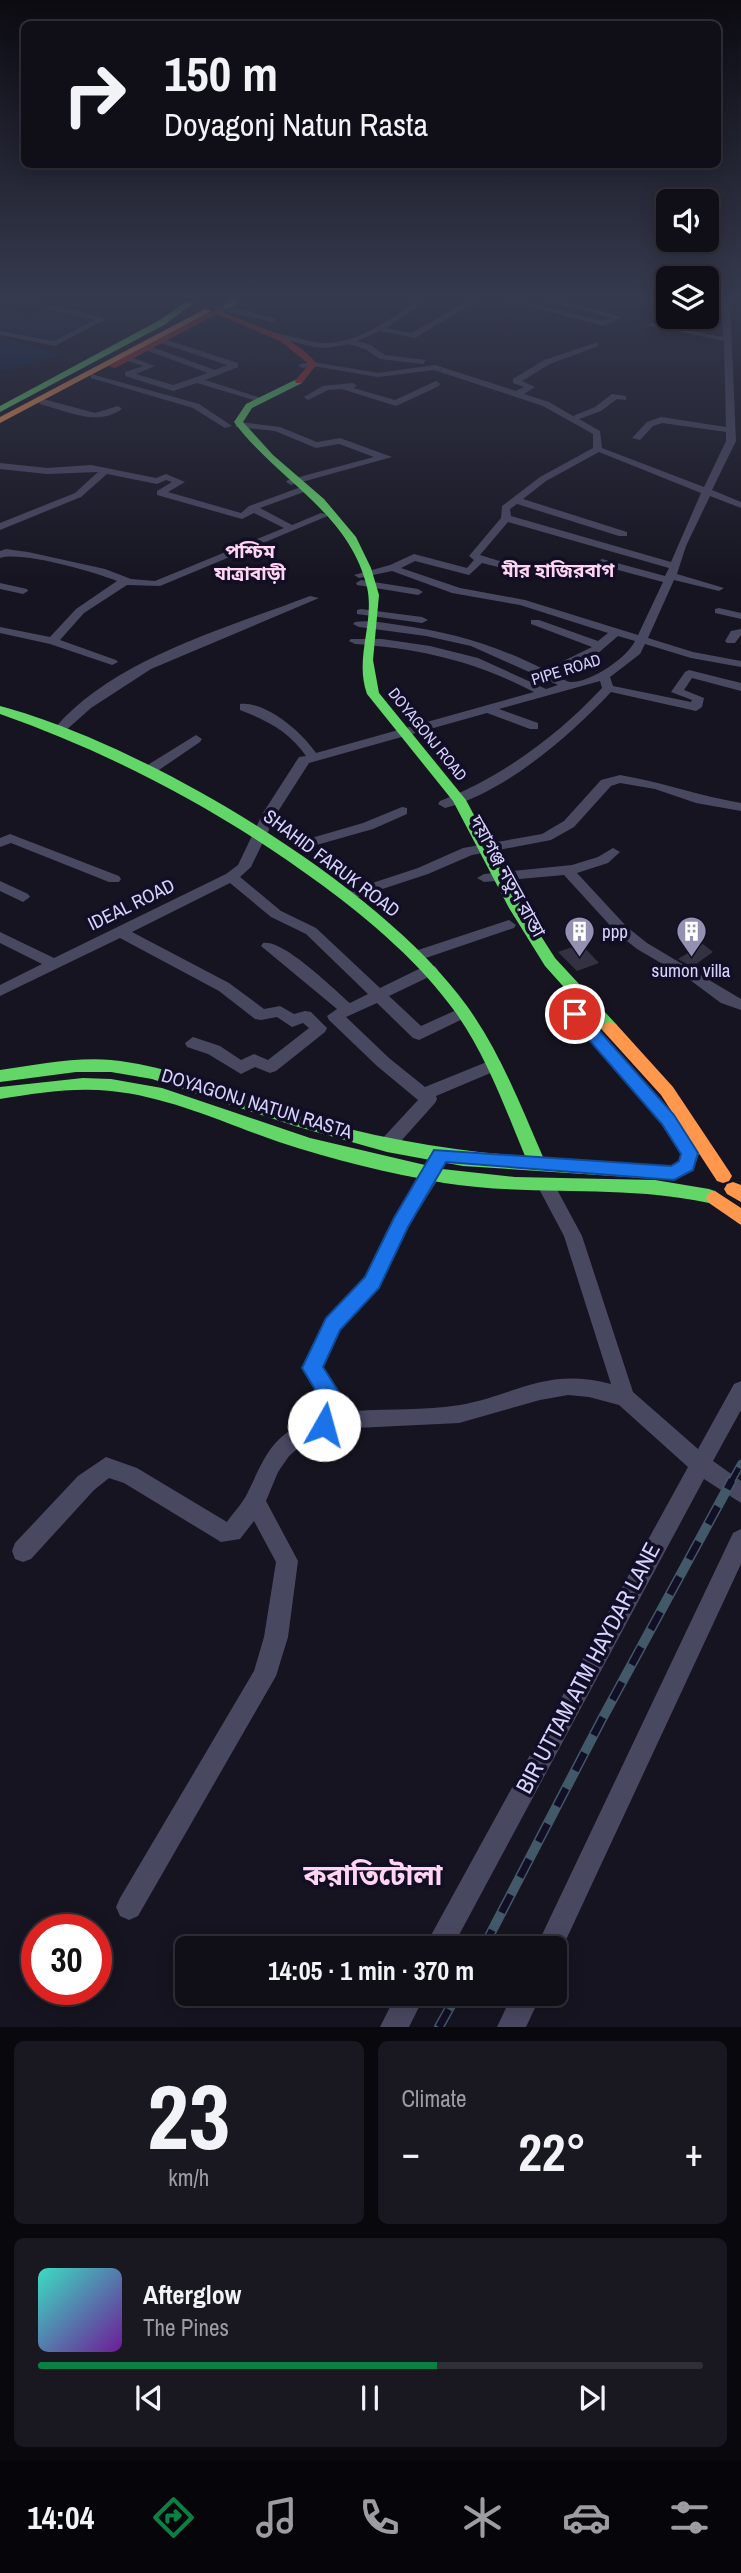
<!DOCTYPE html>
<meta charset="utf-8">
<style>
body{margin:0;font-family:"Archivo Narrow","Noto Sans Bengali",sans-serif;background:#191821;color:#f1f3f6;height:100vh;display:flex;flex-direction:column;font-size:26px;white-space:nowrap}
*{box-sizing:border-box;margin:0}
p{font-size:23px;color:#9c9ca2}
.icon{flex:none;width:38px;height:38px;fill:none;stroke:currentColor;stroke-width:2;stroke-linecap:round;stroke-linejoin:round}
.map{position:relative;height:2027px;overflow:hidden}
.side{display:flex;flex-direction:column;gap:14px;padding:14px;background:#09080d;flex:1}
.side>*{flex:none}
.top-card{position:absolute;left:21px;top:21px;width:700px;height:147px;border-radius:10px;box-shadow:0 4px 18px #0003,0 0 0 2px #302f37;background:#100f18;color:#f1f3f6;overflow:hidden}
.buttons{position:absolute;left:656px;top:189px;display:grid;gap:14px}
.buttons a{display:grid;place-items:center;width:63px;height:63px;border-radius:10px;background:#100f18;box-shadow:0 4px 18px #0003,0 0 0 2px #302f37;font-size:35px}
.speed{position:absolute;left:21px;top:1914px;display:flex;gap:14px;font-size:35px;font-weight:700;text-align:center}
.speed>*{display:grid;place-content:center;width:91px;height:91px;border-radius:50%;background:#100f18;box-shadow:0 4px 18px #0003,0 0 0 2px #302f37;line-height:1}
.speed .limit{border:10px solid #d22;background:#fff;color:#111}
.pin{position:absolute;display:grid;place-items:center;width:60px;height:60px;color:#fff;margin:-30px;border:4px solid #fff;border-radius:50%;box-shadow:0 2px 7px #0007}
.me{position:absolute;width:77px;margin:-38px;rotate:7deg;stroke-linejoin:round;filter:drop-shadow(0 0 5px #0008)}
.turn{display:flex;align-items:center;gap:24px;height:147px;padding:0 28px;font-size:32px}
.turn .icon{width:91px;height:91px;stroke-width:2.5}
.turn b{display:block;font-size:49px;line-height:60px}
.big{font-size:52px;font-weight:700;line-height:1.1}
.side .widget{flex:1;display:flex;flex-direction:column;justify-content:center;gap:10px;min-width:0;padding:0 24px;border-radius:10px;background:#191821}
.side .dial{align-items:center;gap:0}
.dial b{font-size:91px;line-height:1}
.song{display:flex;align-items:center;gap:21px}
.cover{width:84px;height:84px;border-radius:10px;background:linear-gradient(135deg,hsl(170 70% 55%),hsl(280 70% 35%))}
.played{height:7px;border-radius:4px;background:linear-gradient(90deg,#0b8043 60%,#302f37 60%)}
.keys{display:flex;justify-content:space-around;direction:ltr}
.heat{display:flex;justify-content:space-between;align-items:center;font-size:38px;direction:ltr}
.side .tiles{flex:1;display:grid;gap:14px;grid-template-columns:1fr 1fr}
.widget:last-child{grid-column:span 2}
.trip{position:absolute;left:175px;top:1936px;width:392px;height:70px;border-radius:10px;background:#100f18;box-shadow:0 4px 18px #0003,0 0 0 2px #302f37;font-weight:700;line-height:70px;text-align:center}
.tabs{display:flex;height:112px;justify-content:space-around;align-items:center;background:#06060a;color:#9c9ca2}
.tabs .icon{width:49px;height:49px}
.tabs .on{color:#0b8043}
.tabs b{font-size:32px;color:#f1f3f6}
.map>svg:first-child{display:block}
</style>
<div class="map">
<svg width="741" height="2027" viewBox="0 0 741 2027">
<rect width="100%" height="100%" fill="#161420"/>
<g fill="#0a1f42">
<polygon points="0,300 49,300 13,312 26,315 55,309 98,321 55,340 0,331"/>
<polygon points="0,336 60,355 0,371"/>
</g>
<g fill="#343242">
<polygon points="581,944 599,963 577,971 558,952"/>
<polygon points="703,944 713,952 692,967 678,959"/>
</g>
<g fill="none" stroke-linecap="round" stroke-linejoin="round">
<g fill="#494861" fill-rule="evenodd">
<path d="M418,300H427L386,328L411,333L470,300H479L415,338L380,331L357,341L371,345L385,355L426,360L423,364L380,359L365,349L349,344L328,348L314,347L258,333C271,327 308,344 327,343C360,342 391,319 418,300Z"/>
<polygon points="504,300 517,300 603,321 611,318 544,300 557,300 622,317 604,326"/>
<path d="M722,300H730L736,441L712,490L741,502V508L710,496L686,546L677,574L724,588L719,591L674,580L648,638L693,652L741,661V667L691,658L645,644L640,654L610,677L613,686L691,702L692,700L671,692L685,672L689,670L741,683V691L692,678L684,690L704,698L702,707L696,711L611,692C569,737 505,792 445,808L438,804L440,801C502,777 557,736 602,688L600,681L499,709L538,723V729H530L487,713L309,763L277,813L251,867L240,877L281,911L316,928L380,988L425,966H435L438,970L435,974L389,996L421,1026L463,1007L471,1012L469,1016L419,1040L413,1038L377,1003L346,1017L389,1058L425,1087L494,1059L500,1061L502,1065L500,1069L436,1096L437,1099L435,1103L393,1150H381L378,1145L381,1140L418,1100L377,1066L329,1020L327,1016L337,1009L261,946L263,943C282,938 334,989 350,1003L368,994L306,934L271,917L230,883L132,932L229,983L264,1009L280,1006L294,1014L305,1011L311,1012L327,1028L325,1032L276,1071L270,1073L255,1067L241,1074L208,1054L187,1047L185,1043L193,1037L220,1046L241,1060L254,1054L268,1060L309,1028L303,1023L292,1027L277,1017L261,1020L255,1019L219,991L120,938L0,996V985L42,964L0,943V932L54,958L226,874L238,865L263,813L299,757L306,756C289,731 266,720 240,710V704C266,701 302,732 316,753L534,692C474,661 422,649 355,644L349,641L351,639H382L430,646L478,658L546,689L558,685L471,646L426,636L359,627L353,624L355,622C369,620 385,623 399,625C452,632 498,646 545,670L592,647L531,624V620H539L598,641L608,633L520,605L452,593L392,571L359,578L354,575L390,565L414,554L467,568L474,560L469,556L501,518L502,506L540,477L593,448V434L543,406L434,370L378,377L313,366L303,368L299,366L300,364L313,362L378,373L435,365L516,391L524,387L513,383V379L544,360L598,342V346L550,364L522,381L535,387L524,394L549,402L573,416L595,407L612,394L626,396V400L617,399L601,411L579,419L600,431L602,448L704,487L726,441V432L662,423L653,426L640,440L632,438L647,422L661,417L726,427L724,341L647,325L651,323L723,337ZM599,452L701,493L671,562L511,516L510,509L517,504L619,536H627V532L523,499L546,481ZM508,522L669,568L665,576L602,559L586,568L591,571L603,566L663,582L638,635L525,600L460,588L401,568L415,561L469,575L482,563L541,578V574L480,555ZM618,636L635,641C627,658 590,683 570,682C565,681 559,677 554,675L596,655Z"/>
<polygon points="49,305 102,317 106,319 55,346 0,335 0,331 54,341 95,320 49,309"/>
<polygon points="223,306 275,318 276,320 272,322 220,310"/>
<polygon points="164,339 238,363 238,367 205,380 261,398 257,401 197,383 173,391 125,376 125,372 143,366 125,360 128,356 155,366 136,374 173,385 208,373 146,350 149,346 215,370 227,365 161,343"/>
<polygon points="91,374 199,404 232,426 225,428 193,408 91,378"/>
<polygon points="436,381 440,384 439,386 396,406 342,389 328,390 308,400 304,397 323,386 353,383 357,386 353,388 395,400"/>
<path d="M43,399L95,413L118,406L122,409C97,427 67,411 40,404L39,402Z"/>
<polygon points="239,422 280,427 317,442 340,438 392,457 291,485 286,482 288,480 374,457 339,444 316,448 275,431 236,427 235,425"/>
<path d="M0,463L47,468L91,465L156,478L166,474L185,482L168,492L241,513L249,506L301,487L306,490L304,492L260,508L292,525L321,513L330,515L160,586L127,585L84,613L60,640L116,660L118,662L112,665L50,644L0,633V627L50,637L76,609L117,581C94,572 22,551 0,558V551L6,549L28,552L105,569L131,579L155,581L284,528L254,513L242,519L157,495V491L172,482L166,480L157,484L107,474L81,497L0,530V523L75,493L98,472L47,474L0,469Z"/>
<polygon points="361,580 418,589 423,592 418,595 357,585 356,583"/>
<polygon points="0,583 27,589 28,591 23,594 0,589"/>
<path d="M310,596L319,598L151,669L91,708L64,732H56L54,729C113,659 227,628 310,596Z"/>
<polygon points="719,608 741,613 741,619 715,613 715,609"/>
<polygon points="361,609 422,617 428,620 422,623 357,614 357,610"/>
<polygon points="741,629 741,635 735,643 727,643 725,641 731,631"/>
<polygon points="196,735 202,739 200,742 156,772 146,772 146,766"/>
<path d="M620,775C661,782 700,796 741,803V811L696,803L655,789L620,783L611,786L574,827L551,840L472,855L428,874L352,899H342L340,896L342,893L418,868L463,848L542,834L564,821L601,780Z"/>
<polygon points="402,807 407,808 407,814 373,829 313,846 306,842 308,839 363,823"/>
<polygon points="10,834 119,876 121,879 119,882 109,882 11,843 0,847 0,838"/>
<polygon points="613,848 620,852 608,863 577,873 627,927 647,943 741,999 741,1010 721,1003 690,980 637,949 617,933 564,875 484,882 477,878 484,874 572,865 598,857"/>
<polygon points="0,881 28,894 30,897 23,902 0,891"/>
<polygon points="509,920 516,925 514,928 417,961 409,956 412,952"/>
<path d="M433,1166L439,1168L442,1173L408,1227L379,1289L340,1330L323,1367L340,1394L337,1413C377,1407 419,1412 460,1405C519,1394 546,1367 611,1384L564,1236L538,1187L541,1182L547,1180L553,1182L582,1236L633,1392L698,1449L734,1384L741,1381V1410L713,1461L741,1481V1503L704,1479L452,1948H424L688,1467L619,1405L589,1397L568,1395L540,1400L459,1423L356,1428L319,1436L304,1443L289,1456L278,1472L266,1501L298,1561L288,1637L276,1676L138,1916L129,1920L120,1916L116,1907L120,1898L254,1671L264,1637L276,1562L254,1521L240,1539L221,1542L124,1483L109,1478L94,1490L31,1559L23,1562L15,1559L12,1551L15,1543L78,1476L106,1457L137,1468L227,1522C233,1513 242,1504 247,1494C266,1455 271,1435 315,1418L320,1396L302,1368L326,1318L365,1278L395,1218L427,1168Z"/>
<polygon points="741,1529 741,1564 558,1957 555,1959 555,1948 536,1948 540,1939 733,1533"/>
<polygon points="397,1993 426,1993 409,2027 380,2027"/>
<polygon points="513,1993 542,1993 526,2027 497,2027"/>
</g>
<g fill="#63d668" fill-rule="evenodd">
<polygon points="232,300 241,300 230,308 224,308 224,304"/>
<polygon points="187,301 194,303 164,325 0,412 0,406 158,321"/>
<path d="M299,378L303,381L302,383L252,408L243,422L273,455L324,499L356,537L371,568L379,595L373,660L379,693L466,800L523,908L555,958L616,1024L618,1028L616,1032H604L545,966L509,908L453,801L367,694C354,658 375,623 367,587C349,512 277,480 234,422L246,404Z"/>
<path d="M0,706C144,744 380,884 467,1006C500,1052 521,1106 543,1157L670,1167L679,1161L684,1148H696L699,1153L693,1170L674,1180L463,1166L387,1152L295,1126L152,1079L111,1072H76L0,1082V1070C36,1065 74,1057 111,1060C174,1066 235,1095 295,1114C371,1137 447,1151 525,1156C505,1108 487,1057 456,1013C420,963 372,922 322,885C223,812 116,755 0,714Z"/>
<path d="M83,1078L111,1079L162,1088L310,1138L442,1169L515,1177L655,1180L709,1189L715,1191L718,1196L715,1201L709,1203C622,1184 532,1197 444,1183C388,1173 333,1160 279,1142C224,1123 170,1097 111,1091C74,1087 36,1093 0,1099V1087Z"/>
</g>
<g fill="#ff974d" fill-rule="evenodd">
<polygon points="205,309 212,311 0,423 0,417"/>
<polygon points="610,1022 616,1024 673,1087 729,1171 732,1176 729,1181 723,1183 717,1181 661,1095 604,1032 602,1028 604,1024"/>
<polygon points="733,1182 741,1185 741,1202 727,1194 724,1189 727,1184"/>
<polygon points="715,1191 741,1208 741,1225 709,1203 706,1198 709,1193"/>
</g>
<path fill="#b3261e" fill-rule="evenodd" d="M220,307L225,313C257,327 293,335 317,364L302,383H296L295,381L309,364L280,341L217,314L115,368L108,366Z"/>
<defs>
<polyline id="rail-far1" points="731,1482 741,1464"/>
<g id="rail">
<polyline points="483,1948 602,1719 732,1480"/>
<polyline points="439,2027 458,1993"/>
</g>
</defs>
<use href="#rail-far1" stroke="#42596a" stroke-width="8"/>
<use href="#rail" stroke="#42596a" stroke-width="10"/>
<use href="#rail-far1" stroke="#120e26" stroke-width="5" stroke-dasharray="16" stroke-linecap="butt"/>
<use href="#rail" stroke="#120e26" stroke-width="7" stroke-dasharray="20" stroke-linecap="butt"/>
</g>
<linearGradient id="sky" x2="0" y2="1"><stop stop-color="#0c0b12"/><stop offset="0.51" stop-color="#363a4e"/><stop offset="1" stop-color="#363a4e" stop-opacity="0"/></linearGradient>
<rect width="741" height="584" fill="url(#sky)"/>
<polygon fill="#1a73e8" stroke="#114b97" stroke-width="2" points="575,1009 581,1010 674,1115 698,1153 693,1170 674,1180 446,1162 408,1227 379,1288 340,1330 323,1367 340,1394 332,1432 324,1435 317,1432 314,1425 319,1396 302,1368 326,1318 365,1277 394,1218 434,1150 671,1166 679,1161 681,1154 662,1124 570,1018 570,1010"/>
<defs>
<symbol id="building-pin" viewBox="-11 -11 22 30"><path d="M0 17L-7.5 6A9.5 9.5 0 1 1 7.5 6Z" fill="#9390b1" stroke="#120e26"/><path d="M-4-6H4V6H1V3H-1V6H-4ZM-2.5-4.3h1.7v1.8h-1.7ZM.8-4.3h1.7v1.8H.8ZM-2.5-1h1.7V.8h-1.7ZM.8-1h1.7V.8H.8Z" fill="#fff"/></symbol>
</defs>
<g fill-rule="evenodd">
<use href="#building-pin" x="562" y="914" width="35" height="47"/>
<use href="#building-pin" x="674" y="914" width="35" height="47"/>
</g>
<g text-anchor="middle" stroke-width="7" stroke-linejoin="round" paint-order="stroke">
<g font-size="16" fill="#d7d3ff" stroke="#120e26">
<text transform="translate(566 669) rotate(-17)" y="6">PIPE ROAD</text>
<text transform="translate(428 734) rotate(51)" y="6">DOYAGONJ ROAD</text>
</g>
<g font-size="19" font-weight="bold" fill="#ffd5f1" stroke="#120e26">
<text x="250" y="558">পশ্চিম<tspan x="250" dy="22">যাত্রাবাড়ী</tspan></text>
<text x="558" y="577">মীর হাজিরবাগ</text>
</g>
<g font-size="19" fill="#d7d3ff" stroke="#120e26">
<text transform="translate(332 863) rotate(37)" y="7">SHAHID FARUK ROAD</text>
<text transform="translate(508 876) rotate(61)" y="7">দয়াগঞ্জ নতুন রাস্তা</text>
<text transform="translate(131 904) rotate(-26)" y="7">IDEAL ROAD</text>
<text transform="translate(257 1103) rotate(17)" y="7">DOYAGONJ NATUN RASTA</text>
</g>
<g font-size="19" fill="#d7d3ff" stroke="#120e26" text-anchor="start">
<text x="602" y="938">ppp</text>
<text x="691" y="977" text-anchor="middle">sumon villa</text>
</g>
<g font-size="23" fill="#d7d3ff" stroke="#120e26">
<text transform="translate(588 1668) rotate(-62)" y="8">BIR UTTAM ATM HAYDAR LANE</text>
</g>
<g font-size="28" font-weight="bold" fill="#ffd5f1" stroke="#120e26">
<text x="373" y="1885">করাতিটোলা</text>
</g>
</g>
</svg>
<div class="buttons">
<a><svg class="icon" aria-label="sound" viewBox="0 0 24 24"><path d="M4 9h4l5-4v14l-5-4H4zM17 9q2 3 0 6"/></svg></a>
<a><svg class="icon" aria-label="layers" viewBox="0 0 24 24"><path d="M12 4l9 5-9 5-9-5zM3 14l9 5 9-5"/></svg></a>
</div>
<div class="speed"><div class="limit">30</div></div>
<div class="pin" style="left:575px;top:1014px;background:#d93025"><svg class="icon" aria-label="arrive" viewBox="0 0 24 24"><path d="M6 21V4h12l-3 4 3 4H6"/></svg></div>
<svg class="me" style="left:324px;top:1425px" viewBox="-20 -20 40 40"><circle r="19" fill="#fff"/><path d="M0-13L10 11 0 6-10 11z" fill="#1a73e8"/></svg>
<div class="trip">14:05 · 1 min · 370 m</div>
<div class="top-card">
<div class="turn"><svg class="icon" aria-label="right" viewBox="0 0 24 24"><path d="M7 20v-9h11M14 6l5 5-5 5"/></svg><div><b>150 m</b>Doyagonj Natun Rasta</div></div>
</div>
</div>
<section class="side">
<div class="tiles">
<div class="widget dial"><b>23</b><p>km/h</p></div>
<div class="widget"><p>Climate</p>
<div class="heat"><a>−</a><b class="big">22°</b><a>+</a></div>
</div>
<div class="widget">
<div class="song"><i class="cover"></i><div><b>Afterglow</b><p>The Pines</p></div></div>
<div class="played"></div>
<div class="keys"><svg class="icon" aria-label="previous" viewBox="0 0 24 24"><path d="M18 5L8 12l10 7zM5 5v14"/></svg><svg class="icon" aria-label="pause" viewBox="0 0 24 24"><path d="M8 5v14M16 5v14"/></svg><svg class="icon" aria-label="next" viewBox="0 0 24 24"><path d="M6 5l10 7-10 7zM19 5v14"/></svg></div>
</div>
</div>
</section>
<nav class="tabs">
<b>14:04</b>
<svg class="icon on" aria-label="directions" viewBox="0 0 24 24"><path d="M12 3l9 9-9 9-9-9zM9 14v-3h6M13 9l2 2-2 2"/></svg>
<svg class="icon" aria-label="music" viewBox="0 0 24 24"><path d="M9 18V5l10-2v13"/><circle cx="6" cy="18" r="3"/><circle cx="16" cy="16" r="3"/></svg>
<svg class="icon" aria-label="phone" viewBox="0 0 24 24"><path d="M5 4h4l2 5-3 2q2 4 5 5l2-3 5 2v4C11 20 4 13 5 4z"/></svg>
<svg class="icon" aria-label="climate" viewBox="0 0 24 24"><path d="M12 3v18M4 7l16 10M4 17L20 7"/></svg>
<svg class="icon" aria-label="car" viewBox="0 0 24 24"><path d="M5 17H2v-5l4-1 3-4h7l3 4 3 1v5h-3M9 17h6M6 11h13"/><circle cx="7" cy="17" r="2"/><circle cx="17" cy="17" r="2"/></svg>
<svg class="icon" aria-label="filters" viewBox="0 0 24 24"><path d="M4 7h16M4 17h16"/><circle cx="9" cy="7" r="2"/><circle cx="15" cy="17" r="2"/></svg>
</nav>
